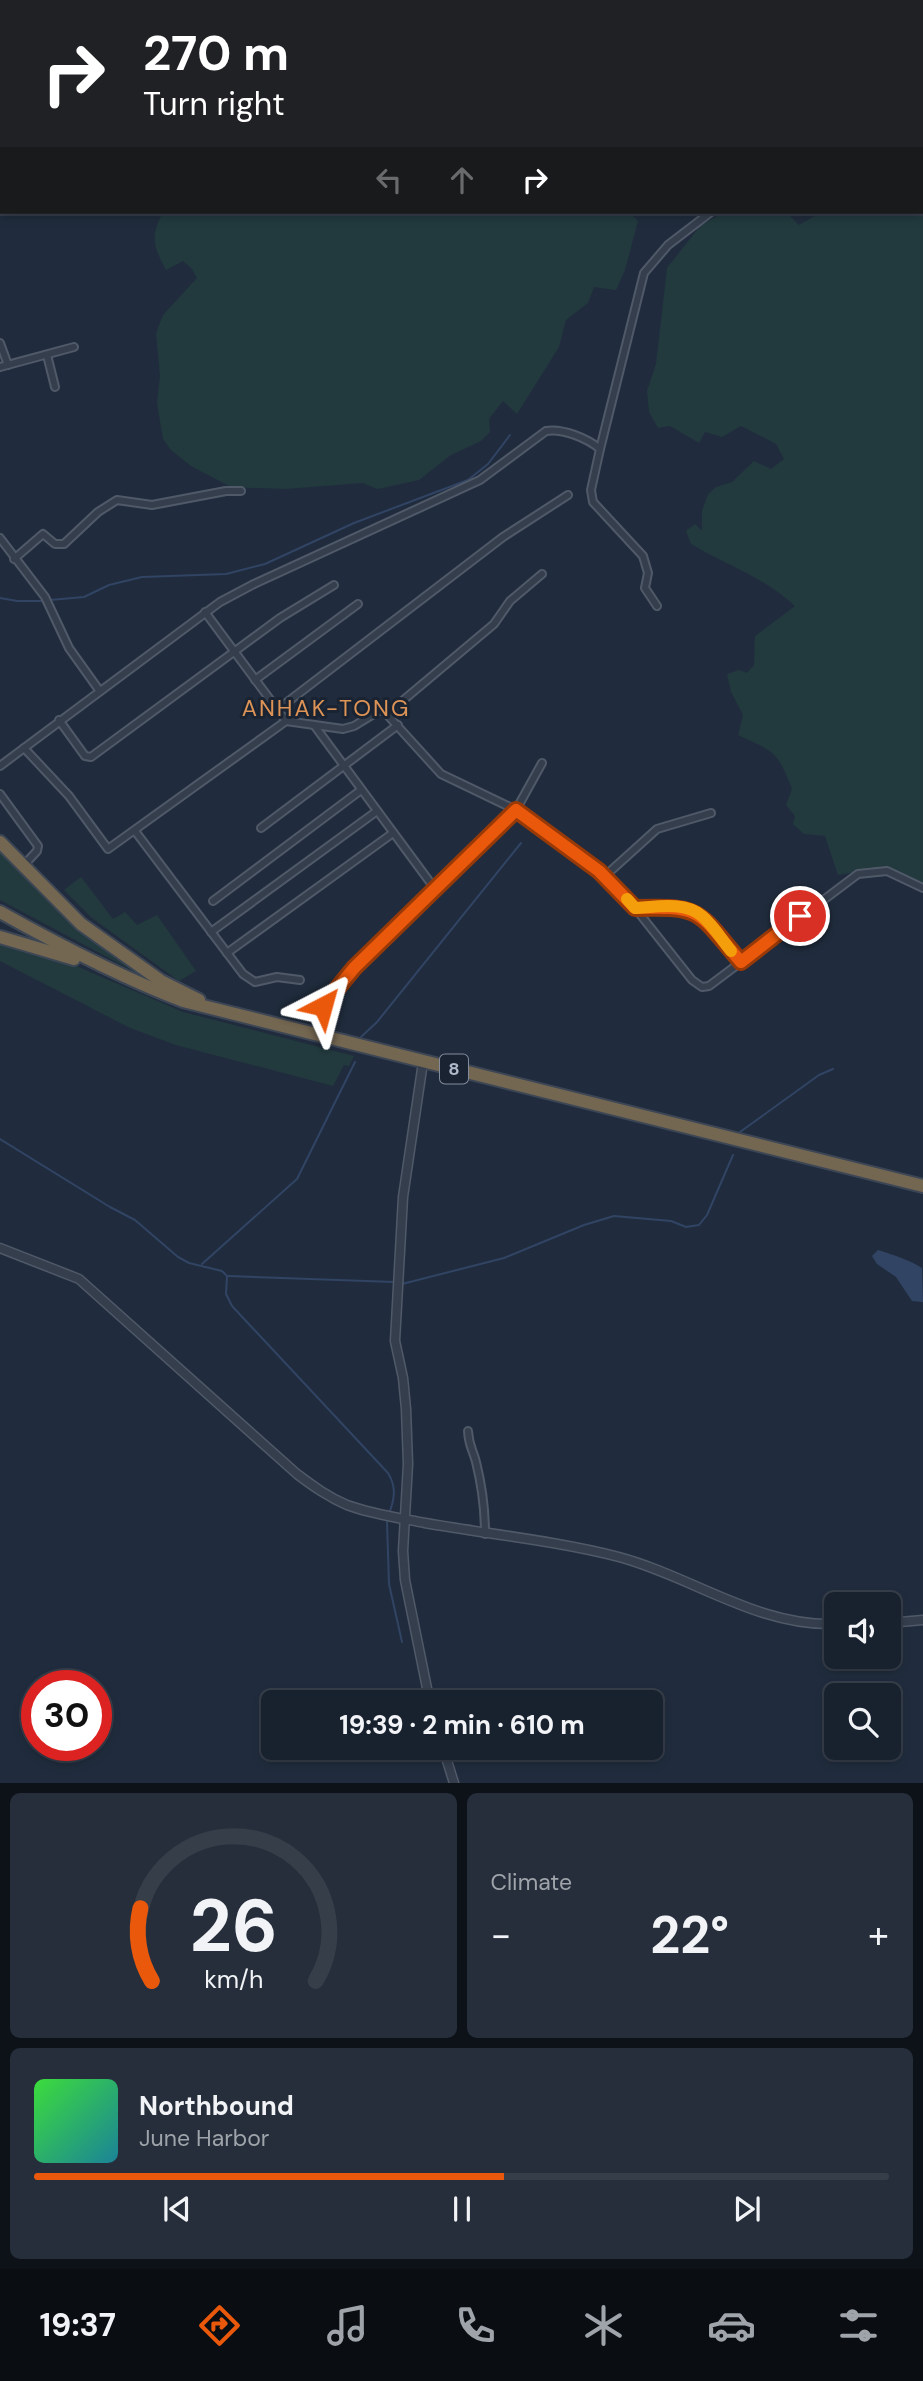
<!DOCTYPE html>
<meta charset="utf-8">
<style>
body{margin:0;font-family:"DM Sans",sans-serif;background:#252e3a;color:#f1f3f6;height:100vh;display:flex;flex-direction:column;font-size:26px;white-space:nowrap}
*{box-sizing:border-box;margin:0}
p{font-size:23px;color:#9fa3aa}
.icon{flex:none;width:38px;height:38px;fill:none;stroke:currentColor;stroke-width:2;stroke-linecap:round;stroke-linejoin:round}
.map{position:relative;height:1783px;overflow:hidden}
.panel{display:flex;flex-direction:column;gap:10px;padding:10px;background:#0d1219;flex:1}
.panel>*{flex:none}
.top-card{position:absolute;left:0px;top:0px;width:924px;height:214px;box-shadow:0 4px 10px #0003,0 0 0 2px #363e4a;background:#202124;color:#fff;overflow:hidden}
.controls{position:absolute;left:824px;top:1592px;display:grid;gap:14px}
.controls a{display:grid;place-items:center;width:77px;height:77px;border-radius:10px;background:#18212e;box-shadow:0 4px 10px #0003,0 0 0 2px #363e4a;font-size:35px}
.speed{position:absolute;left:21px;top:1670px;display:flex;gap:14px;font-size:35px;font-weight:700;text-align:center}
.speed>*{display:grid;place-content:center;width:91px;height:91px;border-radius:50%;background:#18212e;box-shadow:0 4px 10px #0003,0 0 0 2px #363e4a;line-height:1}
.speed .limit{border:10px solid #d22;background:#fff;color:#111}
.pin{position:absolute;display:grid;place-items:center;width:60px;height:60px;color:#fff;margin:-30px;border:4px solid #fff;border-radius:50%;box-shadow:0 2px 7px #0007}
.me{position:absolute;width:77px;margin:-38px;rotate:39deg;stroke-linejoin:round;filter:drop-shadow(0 0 5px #0008)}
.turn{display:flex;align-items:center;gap:24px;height:147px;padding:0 28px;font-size:32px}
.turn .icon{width:91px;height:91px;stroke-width:2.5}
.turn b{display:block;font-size:49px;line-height:60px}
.lanes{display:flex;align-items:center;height:66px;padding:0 28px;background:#0003;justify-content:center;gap:35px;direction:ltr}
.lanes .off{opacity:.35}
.big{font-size:52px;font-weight:700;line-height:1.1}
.panel .card{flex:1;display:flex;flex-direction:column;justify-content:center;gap:10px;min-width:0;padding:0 24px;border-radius:10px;background:#252e3a}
.panel .dial{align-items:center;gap:0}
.dial svg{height:182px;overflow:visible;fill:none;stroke:#363e4a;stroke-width:7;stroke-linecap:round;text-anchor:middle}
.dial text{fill:#f1f3f6;stroke:none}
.song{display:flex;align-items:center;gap:21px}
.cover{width:84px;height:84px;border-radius:10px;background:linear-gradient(135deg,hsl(120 70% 55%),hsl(190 70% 35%))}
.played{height:7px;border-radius:4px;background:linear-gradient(90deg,#ea580c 55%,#363e4a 55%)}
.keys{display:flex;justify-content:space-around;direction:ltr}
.heat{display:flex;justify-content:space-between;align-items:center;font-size:38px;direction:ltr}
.panel .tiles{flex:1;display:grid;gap:10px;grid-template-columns:1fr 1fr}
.card:last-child{grid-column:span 2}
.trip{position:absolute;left:261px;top:1690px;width:402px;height:70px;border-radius:10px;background:#18212e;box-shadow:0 4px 10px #0003,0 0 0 2px #363e4a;font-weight:700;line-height:70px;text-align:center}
.tab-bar{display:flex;height:112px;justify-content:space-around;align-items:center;background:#0a0d12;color:#9fa3aa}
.tab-bar .icon{width:49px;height:49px}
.tab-bar .on{color:#ea580c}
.tab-bar b{font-size:32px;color:#f1f3f6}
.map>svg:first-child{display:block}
</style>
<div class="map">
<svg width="923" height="1783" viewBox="0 0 923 1783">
<rect width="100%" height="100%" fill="#202c3d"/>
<g fill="#223a3e">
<polygon points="64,0 739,0 64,2"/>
<path d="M923,147V883L888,867L838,875L825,836L804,834L793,824L795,816L786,805L792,789C777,750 774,752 738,735L743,715L731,692L727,674L739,670L747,673L754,665L755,636L795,606C764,577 726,565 691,544L686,531L695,524L702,531V511L708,494L716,487L732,482L754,461L771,469L784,459L776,444L741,426L722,437L705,432L699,443L670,426L658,428L649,412L647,391L656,364L667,268L701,225L725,212H786L799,225L821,212H922Z"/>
<path d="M163,212H634L632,215L638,221L625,270L616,290L594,287L588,303L566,320L559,347L517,414L503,401L489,419L490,432L481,441L451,455L419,480L392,486L377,489L363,483L285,489L231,487L191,466L171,450L163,439L157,403L160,376L156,333L163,315L197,278L192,269L183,261L166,270C153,246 150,237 163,212Z"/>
<polygon points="0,851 52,904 117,960 158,984 0,900"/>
<polygon points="81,877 113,919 125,912 137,925 157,915 196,971 179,981 92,918 64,890"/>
<polygon points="0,940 74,965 183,1012 354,1056 349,1066 344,1065 333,1086 176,1045 130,1028 0,961"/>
</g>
<path fill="#314464" d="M878,1250C894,1255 907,1259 922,1268L923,1302L912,1301L896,1277L877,1264L872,1256Z"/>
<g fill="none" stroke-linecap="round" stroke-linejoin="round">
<g stroke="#314464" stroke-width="2">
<polyline points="0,205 2,204"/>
<polyline points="0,598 17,601 44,601"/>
<polyline points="50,600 84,597 109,585 142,577 226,574 265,564 354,523 468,480 488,464 510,435"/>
<polyline points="361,1037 377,1022 521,843"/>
<polyline points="740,1132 819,1075 833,1069"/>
<path d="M0,1139L110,1207L135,1220L178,1257L189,1263L222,1271L227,1276L226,1294L232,1306L388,1473C396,1486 395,1497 390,1511"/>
<polyline points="202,1264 297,1179 355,1062"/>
<polyline points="228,1276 394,1282"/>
<polyline points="402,1284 504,1258 584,1225 614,1216 671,1221 686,1227 699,1225 707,1215 733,1155"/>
<polyline points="387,1522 389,1584 402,1642"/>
</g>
<defs>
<g id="minor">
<polyline points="0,101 2,99"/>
<polyline points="0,343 8,365"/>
<polyline points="47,355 55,387"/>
<polyline points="0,367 74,347"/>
<polyline points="600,449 644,273 668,245 711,212"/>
<polyline points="0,538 45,597 69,648 99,690"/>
<polyline points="14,559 43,534 55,544 64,544 98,512 117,500 152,505 226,491 241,491"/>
<polyline points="205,612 286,721 343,729 354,726 382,709 441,774 516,810 599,871 635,908 692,980 702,987 709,986 858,874 887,871 923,888"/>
<polyline points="255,680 358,604"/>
<polyline points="277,710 503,537 568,495"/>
<polyline points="388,713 494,624 510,601 542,574"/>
<polyline points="59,720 85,756 91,757 280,618 334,585"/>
<polyline points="314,725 435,889"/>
<polyline points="24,748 69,796 108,849 286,721"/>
<path d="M0,766L220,602L254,584L480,480L546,431C562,428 587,438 600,449L591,490L593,502L643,556L648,573L645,588L657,606"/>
<polyline points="0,794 38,846 37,851 24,865"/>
<polyline points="261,828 398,725"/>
<polyline points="135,831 243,974 255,982 277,977 300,980"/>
<polyline points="605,876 657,829 711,813"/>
<polyline points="213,901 361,790"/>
<path d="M635,908C657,907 681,904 702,915L741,962"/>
<polyline points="211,932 377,811"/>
<polyline points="227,953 393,833"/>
<polyline points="323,1006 354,968 516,810 542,763"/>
<path d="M468,1431C469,1448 473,1449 476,1462C482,1486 485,1510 485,1534"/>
</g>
<g id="tertiary">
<polyline points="422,1069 403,1197 395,1341 403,1378 406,1409 408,1464 403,1551 405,1580 430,1703"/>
<path d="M0,1248L79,1279L297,1474C313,1486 328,1497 347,1505C371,1514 399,1518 425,1523C488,1534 557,1541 619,1557C693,1577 758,1627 836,1624"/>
<polyline points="889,1623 923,1620"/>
<polyline points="443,1748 454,1783"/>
</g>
<g id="motorway">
<polyline points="0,842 81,924 161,981 199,1000"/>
<path d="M0,912C59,945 120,977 183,1001L923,1186"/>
<polyline points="0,937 74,959"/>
</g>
</defs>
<use href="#minor" stroke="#505968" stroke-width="10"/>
<use href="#tertiary" stroke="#505968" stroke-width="11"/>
<use href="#motorway" stroke="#3d4655" stroke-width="16"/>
<use href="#minor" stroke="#343e4d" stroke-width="6"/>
<use href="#tertiary" stroke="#343e4d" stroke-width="8"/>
<use href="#motorway" stroke="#746751" stroke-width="12"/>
</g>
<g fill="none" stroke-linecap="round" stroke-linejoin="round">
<defs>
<path id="route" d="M323,1006L354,968L516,810L599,871L635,908C704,906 697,911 741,962L800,916"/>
</defs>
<use href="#route" stroke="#983908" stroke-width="18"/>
<use href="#route" stroke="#ea580c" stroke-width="12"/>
<path stroke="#f59e0b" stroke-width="12" d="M627,899L635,908C655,907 685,901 702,916C713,925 722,940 731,951"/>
</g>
<g text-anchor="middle" stroke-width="6" stroke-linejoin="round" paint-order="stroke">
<rect fill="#1a2332" stroke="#838c9c" stroke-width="2" x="440" y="1054.5" width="28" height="29" rx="5"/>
<g font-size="18" font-weight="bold" fill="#b0b9c9">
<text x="454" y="1075">8</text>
</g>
<g font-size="23" letter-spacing="2" fill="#de9456" stroke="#1a2332">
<text x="326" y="716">ANHAK-TONG</text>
</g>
</g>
</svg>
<div class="controls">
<a><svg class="icon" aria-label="sound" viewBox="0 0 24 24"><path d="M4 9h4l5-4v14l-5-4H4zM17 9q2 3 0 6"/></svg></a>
<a><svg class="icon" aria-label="search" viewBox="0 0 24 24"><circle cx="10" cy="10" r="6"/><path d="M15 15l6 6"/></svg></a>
</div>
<div class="speed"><div class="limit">30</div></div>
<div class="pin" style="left:800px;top:916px;background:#d93025"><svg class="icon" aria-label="arrive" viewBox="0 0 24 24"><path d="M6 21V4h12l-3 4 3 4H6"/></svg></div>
<svg class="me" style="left:323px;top:1006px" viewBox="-20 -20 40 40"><path d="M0-17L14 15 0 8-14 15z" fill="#ea580c" stroke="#fff" stroke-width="4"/></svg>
<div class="trip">19:39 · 2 min · 610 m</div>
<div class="top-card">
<div class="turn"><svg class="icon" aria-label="right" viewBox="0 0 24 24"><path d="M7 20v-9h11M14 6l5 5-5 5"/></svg><div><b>270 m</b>Turn right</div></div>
<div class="lanes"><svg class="icon off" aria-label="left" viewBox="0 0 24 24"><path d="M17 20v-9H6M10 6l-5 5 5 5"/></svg><svg class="icon off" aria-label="ahead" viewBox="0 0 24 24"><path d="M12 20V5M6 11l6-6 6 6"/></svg><svg class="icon" aria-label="right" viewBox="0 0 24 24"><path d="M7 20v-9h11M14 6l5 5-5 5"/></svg></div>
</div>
</div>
<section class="panel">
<div class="tiles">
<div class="card dial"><svg viewBox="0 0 100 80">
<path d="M14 69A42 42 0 1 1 86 69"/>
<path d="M14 69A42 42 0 0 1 9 37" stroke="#ea580c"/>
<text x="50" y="56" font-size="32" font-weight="700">26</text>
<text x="50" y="72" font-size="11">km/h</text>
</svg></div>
<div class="card"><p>Climate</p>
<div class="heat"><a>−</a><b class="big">22°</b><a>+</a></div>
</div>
<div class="card">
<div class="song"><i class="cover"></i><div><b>Northbound</b><p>June Harbor</p></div></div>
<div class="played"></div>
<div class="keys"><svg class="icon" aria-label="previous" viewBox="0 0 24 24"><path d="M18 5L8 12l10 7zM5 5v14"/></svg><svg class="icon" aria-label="pause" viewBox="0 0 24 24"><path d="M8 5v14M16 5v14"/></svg><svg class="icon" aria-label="next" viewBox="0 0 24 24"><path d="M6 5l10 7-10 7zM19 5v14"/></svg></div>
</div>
</div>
</section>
<nav class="tab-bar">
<b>19:37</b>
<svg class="icon on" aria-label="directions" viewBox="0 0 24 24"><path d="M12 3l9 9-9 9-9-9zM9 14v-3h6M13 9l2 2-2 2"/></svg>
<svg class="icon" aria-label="music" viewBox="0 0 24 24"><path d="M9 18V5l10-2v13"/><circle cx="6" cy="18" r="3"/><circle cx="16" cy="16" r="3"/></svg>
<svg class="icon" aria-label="phone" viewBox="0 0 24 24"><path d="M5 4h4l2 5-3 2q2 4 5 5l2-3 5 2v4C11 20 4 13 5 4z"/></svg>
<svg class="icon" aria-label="climate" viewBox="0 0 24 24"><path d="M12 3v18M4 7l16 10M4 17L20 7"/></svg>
<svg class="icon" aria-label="car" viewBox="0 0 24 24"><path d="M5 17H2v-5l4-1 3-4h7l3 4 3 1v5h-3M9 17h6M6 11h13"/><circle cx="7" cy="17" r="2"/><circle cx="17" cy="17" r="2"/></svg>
<svg class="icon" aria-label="filters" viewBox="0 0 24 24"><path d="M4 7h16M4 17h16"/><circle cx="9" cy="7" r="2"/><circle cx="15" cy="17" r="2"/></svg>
</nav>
